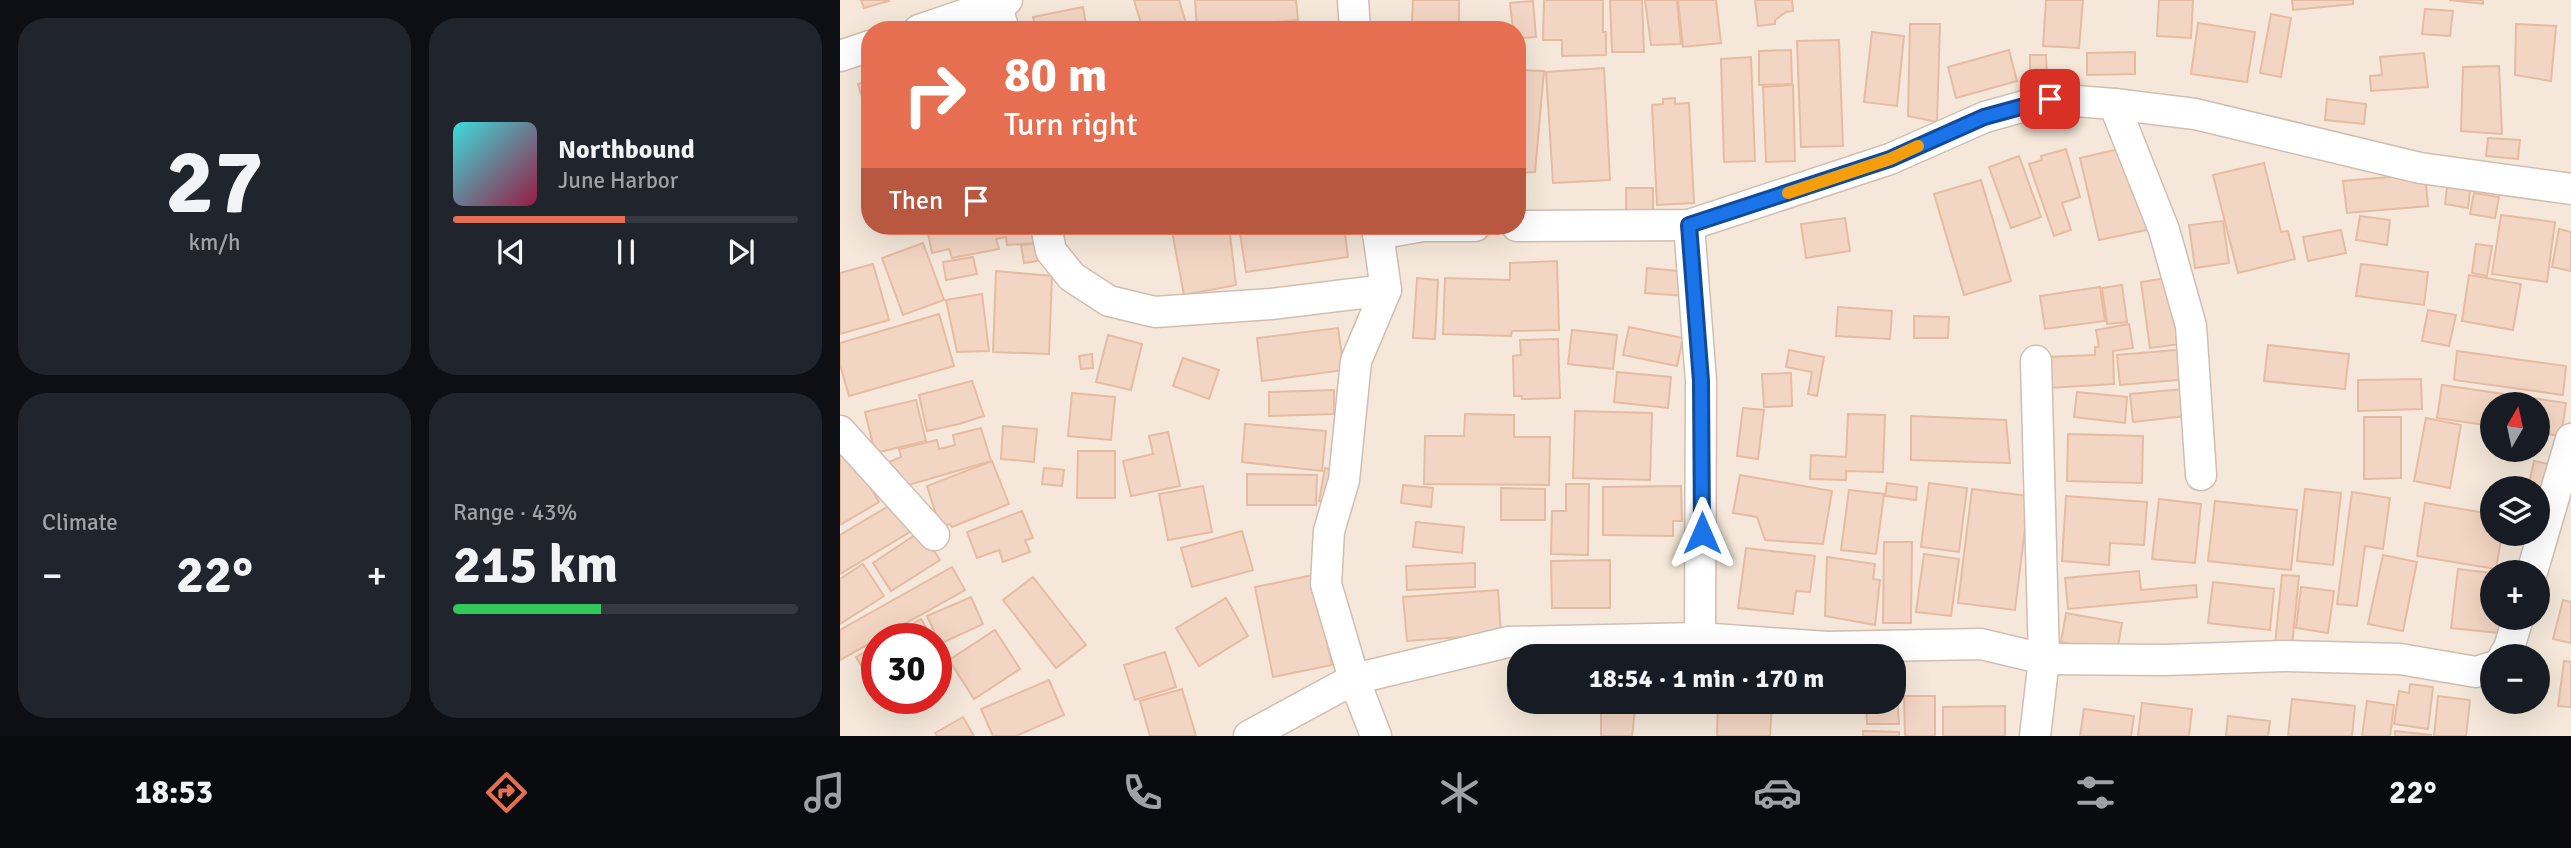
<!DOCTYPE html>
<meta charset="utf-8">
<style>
body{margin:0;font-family:Signika,sans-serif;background:#20242c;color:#f1f3f6;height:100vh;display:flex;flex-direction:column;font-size:26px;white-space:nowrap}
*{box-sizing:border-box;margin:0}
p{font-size:23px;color:#9ea1a6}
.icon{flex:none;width:38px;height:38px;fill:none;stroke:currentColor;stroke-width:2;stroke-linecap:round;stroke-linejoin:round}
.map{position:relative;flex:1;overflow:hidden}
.drawer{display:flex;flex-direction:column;gap:18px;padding:18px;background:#0d0f14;width:840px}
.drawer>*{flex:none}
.guide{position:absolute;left:21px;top:21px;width:665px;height:214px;border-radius:28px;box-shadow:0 7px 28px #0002;background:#e76f51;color:#fff;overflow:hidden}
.needle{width:46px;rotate:9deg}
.buttons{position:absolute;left:1640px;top:392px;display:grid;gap:14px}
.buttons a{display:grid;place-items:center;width:70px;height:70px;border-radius:50%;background:#171b24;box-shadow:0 7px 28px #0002;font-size:35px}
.speed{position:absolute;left:21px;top:623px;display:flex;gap:14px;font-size:35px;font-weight:700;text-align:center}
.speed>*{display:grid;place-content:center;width:91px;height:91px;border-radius:50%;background:#171b24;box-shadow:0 7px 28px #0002;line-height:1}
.speed .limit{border:10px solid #d22;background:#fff;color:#111}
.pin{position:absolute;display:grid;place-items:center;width:60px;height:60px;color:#fff;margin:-30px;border-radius:14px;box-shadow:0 4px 10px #0006}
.me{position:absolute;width:77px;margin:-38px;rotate:0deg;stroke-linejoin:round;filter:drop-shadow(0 0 5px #0008)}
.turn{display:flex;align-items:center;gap:24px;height:147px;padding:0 28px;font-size:32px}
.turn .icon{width:91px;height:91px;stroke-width:2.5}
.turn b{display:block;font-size:49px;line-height:60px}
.then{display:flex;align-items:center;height:66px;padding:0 28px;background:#0003;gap:14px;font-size:26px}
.big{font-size:52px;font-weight:700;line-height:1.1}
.drawer .tile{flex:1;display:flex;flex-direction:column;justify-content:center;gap:10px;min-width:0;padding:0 24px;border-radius:28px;background:#20242c}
.drawer .dial{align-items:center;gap:0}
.dial b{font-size:91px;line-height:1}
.song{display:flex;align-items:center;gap:21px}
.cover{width:84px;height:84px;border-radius:10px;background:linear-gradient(135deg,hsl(180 70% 55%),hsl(340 70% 35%))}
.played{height:7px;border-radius:4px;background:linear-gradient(90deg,#e76f51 50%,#363941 50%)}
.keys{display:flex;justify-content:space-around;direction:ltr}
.heat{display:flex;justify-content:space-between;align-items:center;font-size:38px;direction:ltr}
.charge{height:10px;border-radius:5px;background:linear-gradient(90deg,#34c759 43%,#363941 0)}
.drawer .tiles{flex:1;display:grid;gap:18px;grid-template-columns:repeat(2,1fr)}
.trip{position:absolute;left:667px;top:644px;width:399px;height:70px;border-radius:28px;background:#171b24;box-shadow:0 7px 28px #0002;font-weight:700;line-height:70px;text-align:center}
.tab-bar{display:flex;height:112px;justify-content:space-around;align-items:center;background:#090b0e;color:#9ea1a6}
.tab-bar .icon{width:49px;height:49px}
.tab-bar .selected{color:#e76f51}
.tab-bar b{font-size:32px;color:#f1f3f6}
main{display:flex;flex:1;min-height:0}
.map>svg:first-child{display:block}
</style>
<main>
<section class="drawer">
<div class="tiles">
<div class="tile dial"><b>27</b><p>km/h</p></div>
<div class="tile">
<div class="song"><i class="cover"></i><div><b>Northbound</b><p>June Harbor</p></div></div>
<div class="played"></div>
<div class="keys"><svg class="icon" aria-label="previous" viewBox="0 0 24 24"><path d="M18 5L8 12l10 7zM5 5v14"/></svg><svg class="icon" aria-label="pause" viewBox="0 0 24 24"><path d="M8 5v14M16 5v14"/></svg><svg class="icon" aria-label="next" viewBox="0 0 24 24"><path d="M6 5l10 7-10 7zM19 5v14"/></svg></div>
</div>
<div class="tile"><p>Climate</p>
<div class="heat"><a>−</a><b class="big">22°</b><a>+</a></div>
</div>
<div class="tile"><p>Range · 43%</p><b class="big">215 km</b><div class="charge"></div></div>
</div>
</section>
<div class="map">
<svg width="1731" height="736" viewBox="0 0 1731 736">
<rect width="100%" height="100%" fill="#fdf6ec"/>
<path fill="#f5e8da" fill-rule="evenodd" d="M0,0H1731V736H0ZM30,30H677V226H30ZM1652,404H1698V450H1652ZM1652,488H1698V534H1652ZM1652,572H1698V618H1652ZM37,639H96V698H37ZM679,656H1054V702H679ZM1652,656H1698V702H1652Z"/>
<g fill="#f3d5c3" stroke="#e6bba3" stroke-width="2">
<polygon points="21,0 48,0 49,1 24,8"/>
<polygon points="294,0 339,0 348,30 303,30"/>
<polygon points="355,0 456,0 458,20 357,29"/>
<polygon points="573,0 619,0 619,22 572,22"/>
<polygon points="704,0 763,0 763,32 766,32 766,55 722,56 722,40 703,40"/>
<polygon points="770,0 802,0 804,52 772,52"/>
<polygon points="805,0 837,0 841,44 811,45"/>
<polygon points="838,0 876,0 881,43 843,47"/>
<polygon points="915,0 952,0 953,11 946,12 935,20 935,24 918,26"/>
<polygon points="1206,0 1243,0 1239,48 1203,46"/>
<polygon points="1319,0 1353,0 1351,38 1317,36"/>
<polygon points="1452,0 1513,0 1513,4 1453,10"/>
<polygon points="1609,0 1643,0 1643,4"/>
<polygon points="693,1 696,37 677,38 677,30 673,30 670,3"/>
<polygon points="243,7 247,30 196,30 193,17"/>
<polygon points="1585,9 1613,11 1610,36 1582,34"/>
<polygon points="1431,14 1451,18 1441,77 1420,73"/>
<polygon points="1358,23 1415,32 1407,82 1351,74"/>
<rect x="554" y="24" width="21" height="6"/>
<polygon points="1070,24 1100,24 1097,122 1068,116"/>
<polygon points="1676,24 1716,26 1711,81 1675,75"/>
<polygon points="1032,32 1064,36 1057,106 1024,102"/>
<polygon points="999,40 1003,146 961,147 957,41"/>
<polygon points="951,50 952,84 919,85 919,51"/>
<polygon points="1169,50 1177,81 1116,98 1108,67"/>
<polygon points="1295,52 1295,74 1247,75 1247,53"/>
<polygon points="1584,53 1588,87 1531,91 1530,76 1542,75 1540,57"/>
<polygon points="1190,55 1206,55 1207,75 1190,75"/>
<polygon points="911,57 915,161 884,162 881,59"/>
<polygon points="1659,66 1662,134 1621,131 1623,67"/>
<polygon points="764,68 770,180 713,183 706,72"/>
<polygon points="677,70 704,71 695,172 677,173"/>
<polygon points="30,81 30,124 18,84"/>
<polygon points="953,85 955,161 926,162 923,87"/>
<polygon points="835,98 835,104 849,103 854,203 817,205 812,105 823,104 823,99"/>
<polygon points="1487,99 1526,104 1524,124 1485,120"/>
<polygon points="1648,138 1680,140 1678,159 1646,156"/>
<polygon points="1288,147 1307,230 1259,240 1240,158"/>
<polygon points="1226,149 1240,197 1222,203 1231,230 1214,236 1189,164 1202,160 1201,156"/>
<polygon points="1179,156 1201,217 1171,228 1149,167"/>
<polygon points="1424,163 1441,232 1448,231 1455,259 1398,273 1373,175"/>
<polygon points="1585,174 1588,206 1507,213 1503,181"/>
<polygon points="1141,180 1171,281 1124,295 1094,194"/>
<polygon points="1607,187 1630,190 1628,208 1605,204"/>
<polygon points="786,188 813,188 813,211 786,210"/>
<polygon points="1634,193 1659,197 1655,218 1630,214"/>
<polygon points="1661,215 1715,222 1707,282 1652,274"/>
<polygon points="1520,216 1550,220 1547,245 1516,240"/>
<polygon points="1005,218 1010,251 966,258 961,224"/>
<polygon points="1383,221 1389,263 1355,268 1349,225"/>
<polygon points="121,226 199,226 199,243 167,245 166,237 156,239 159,249 112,258 109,249 92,253 88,233"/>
<polygon points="331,226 389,226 396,285 344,295"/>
<polygon points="452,226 504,226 508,257 406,272 400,233"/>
<polygon points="1719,229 1731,232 1731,271 1712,267"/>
<polygon points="1501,230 1506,253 1468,261 1463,237"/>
<polygon points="207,242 210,259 184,263 181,245"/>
<polygon points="83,243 104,300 63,315 42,258"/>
<polygon points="1636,244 1652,246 1647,276 1632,273"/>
<polygon points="133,257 137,274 106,280 103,262"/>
<polygon points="717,261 719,330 672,331 671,336 603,334 605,278 670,280 670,263"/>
<polygon points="33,264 49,320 0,334 0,273"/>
<polygon points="1521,264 1588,272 1584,305 1516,296"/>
<polygon points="807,268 848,272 846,296 805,293"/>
<polygon points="156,271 212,276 209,354 153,352"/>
<polygon points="1629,275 1681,284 1673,330 1622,321"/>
<polygon points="1340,276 1349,343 1310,348 1301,282"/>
<polygon points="577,278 598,280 595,339 573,338"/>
<polygon points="1282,285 1287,322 1267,324 1262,288"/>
<polygon points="1260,287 1265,321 1205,329 1200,296"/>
<polygon points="142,294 149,351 117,352 106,300"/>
<polygon points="998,307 1052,311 1050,339 996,336"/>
<polygon points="1588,310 1616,315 1609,346 1582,341"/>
<polygon points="99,314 114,366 9,396 0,365 0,343"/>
<polygon points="1074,316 1109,317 1108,338 1074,338"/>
<polygon points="1289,324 1293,348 1273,351 1274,384 1209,388 1207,357 1255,355 1255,347 1259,347 1256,330"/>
<polygon points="789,327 843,338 837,366 783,355"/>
<polygon points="498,328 504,370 422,381 417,338"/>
<polygon points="732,330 777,335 773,369 728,364"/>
<polygon points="268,335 302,344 291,390 256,382"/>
<polygon points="718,339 720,398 682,399 682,396 674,396 673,356 681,355 680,340"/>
<polygon points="1428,345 1509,354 1505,389 1424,381"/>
<polygon points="1347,349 1349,379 1280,385 1277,355"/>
<polygon points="949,350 984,357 977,396 968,394 972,372 946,367"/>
<polygon points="1617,351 1726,366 1723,395 1614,380"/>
<polygon points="252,354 253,368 241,369 239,356"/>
<polygon points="343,358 379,370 369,399 333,386"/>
<polygon points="777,372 831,377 828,408 774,402"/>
<polygon points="951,373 952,406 924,407 922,374"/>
<polygon points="1581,379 1582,409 1518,411 1518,380"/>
<polygon points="132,381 144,416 119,424 87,431 79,395"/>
<polygon points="1602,385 1726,403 1721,436 1698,433 1698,404 1652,404 1652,426 1597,418"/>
<polygon points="1343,389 1346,416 1293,422 1290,394"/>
<polygon points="494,390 494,414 429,416 429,392"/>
<polygon points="1237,392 1287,397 1285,423 1234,417"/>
<polygon points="232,393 275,397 271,440 228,436"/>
<polygon points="76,400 86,441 35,453 25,412"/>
<polygon points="903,408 924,410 918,459 897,456"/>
<polygon points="735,411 812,413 810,480 733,478"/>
<polygon points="625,414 674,415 674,437 710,437 709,485 584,484 585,436 624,436"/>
<polygon points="1008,414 1045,415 1043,472 1006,471 1006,480 970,479 971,455 1006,457"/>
<polygon points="1071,416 1166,420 1170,463 1071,460"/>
<polygon points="1524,417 1561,417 1561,478 1524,479"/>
<polygon points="1586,418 1621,425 1610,488 1574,481"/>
<polygon points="405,424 486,431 482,471 402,462"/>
<polygon points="163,426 197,429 194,462 161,459"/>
<polygon points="141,428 151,461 58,488 49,462 61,457 59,449 97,440 99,449 115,445 113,435"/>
<polygon points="328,432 340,486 291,496 283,461 313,454 309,436"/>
<polygon points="1228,434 1303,436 1302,483 1227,481"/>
<polygon points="8,450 39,502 0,525 0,454"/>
<polygon points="238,451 275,451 275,498 237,498"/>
<polygon points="152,461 169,504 112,527 110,524 100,527 87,486"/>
<polygon points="1694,461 1717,466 1698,511 1698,488 1688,488"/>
<polygon points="204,468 224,470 222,486 202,484"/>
<polygon points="485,468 508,472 501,505 479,501"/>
<polygon points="407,474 477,475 476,505 407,505"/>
<polygon points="900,475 992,491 983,544 925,540 917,517 893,513"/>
<polygon points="1047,483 1077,487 1076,500 1045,496"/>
<polygon points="1089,483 1127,488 1119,552 1081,547"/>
<polygon points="726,484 749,484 748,555 711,554 712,511 726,511"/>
<polygon points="563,485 593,488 591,507 561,503"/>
<polygon points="363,486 372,532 328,540 319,494"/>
<polygon points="841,486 842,521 833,521 833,536 763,535 763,487"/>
<polygon points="661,488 705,489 705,520 661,520"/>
<polygon points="1132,489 1189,496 1175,610 1118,603"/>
<polygon points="1465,489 1501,493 1493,565 1457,561"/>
<polygon points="1009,490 1044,494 1036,554 1001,550"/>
<polygon points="1512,492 1550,498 1543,549 1525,546 1517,606 1497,604"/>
<polygon points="1226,496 1307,502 1304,545 1270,543 1269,565 1222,561"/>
<polygon points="1319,499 1361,504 1355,563 1312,559"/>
<polygon points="57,501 75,529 0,574 0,535"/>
<polygon points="1375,501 1457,510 1451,570 1368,561"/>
<polygon points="1585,503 1652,514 1652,534 1662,534 1656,569 1577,556"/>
<polygon points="182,511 193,538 185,540 190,552 163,562 159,550 137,558 127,532"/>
<polygon points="576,522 624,527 622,553 573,547"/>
<polygon points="81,531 100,560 51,591 33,563"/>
<polygon points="402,531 413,570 352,587 341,548"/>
<polygon points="1044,542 1072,542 1071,623 1043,623"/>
<polygon points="906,548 975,556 970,592 956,591 953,614 898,608"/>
<polygon points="1084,554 1119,559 1111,616 1076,612"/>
<polygon points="1543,555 1577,562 1563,631 1528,624"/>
<polygon points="987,557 1035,564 1033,579 1040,580 1035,625 985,616"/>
<polygon points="770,560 770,608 712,608 711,561"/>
<polygon points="635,563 635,587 567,590 566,566"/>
<polygon points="23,564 44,596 0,624 0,579"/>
<polygon points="112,567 125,590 0,660 0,630"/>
<polygon points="1618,569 1652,573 1652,618 1670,618 1668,634 1611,628"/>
<polygon points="1299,571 1301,590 1356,585 1357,597 1228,609 1225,578"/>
<polygon points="473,575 492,665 433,677 415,587"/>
<polygon points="1442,575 1459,576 1452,646 1435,645"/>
<polygon points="193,577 246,645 216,668 163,600"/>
<polygon points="1373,582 1434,589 1430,630 1368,623"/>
<polygon points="1461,587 1494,591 1488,633 1456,628"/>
<polygon points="658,590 661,634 567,641 563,597"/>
<polygon points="131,597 143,624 100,644 87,616"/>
<polygon points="386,598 408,636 359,666 336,628"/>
<polygon points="1723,600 1731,602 1731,643 1713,639"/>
<polygon points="1226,613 1282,623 1277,652 1221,642"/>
<polygon points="81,619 93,639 47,639"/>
<polygon points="155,630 180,669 134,699 109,660"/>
<polygon points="37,645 37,679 31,682 16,657"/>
<polygon points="325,652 336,687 295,700 284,665"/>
<polygon points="1724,661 1731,662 1731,707 1718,706"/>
<polygon points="1054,679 1056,679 1059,724 1027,724 1026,702 1054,702"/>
<polygon points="209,680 224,715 176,736 153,736 141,709"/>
<polygon points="1570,684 1593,687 1588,729 1554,724 1559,691 1569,693"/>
<polygon points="342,689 356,736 310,736 300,701"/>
<polygon points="1064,696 1095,696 1095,736 1065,736"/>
<polygon points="1598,696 1630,700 1626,736 1594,736"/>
<polygon points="1452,699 1515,706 1512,736 1448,736"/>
<polygon points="1527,701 1554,705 1550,736 1522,736"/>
<polygon points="761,702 796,702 792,736 761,736"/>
<polygon points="878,702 932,702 930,736 877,736"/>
<polygon points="1302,703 1352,709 1349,736 1298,736"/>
<polygon points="1165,706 1165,736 1103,736 1103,707"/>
<polygon points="1244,709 1294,716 1291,736 1240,736"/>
<polygon points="1388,716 1430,721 1428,736 1386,736"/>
<polygon points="123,717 134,736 97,736 95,733"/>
<polygon points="1023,731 1059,732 1059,736 1023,736"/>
<polygon points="1555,731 1591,735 1591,736 1555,736"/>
</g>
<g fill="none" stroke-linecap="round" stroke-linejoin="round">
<defs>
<g id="minor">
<polyline points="513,0 515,30"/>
<polyline points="156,4 164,30"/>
<polyline points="79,30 167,0"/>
<polyline points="0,56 30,46"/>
<polyline points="1274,104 1324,230 1351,326 1361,475"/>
<polyline points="849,225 861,381 860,638"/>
<polyline points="206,226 211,251 232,277 269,301 315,312 431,304 546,290"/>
<polyline points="677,226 849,225 1050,159 1145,117 1210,99 1274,104 1355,114 1580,168 1731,189"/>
<polyline points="538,234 583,226 635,226"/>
<polyline points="0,431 94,535"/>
<polyline points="1692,572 1731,439"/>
<polyline points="1664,656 1669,648 1678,618"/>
<polyline points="409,736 514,679 668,642 860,638 987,647 1141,644 1204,659 1325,660 1444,656 1560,659 1636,672 1652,667"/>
<polyline points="536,736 514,679 486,584 489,531 504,480 516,361 546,290 537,226"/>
<polyline points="1195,736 1204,659 1196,361"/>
</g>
</defs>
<use href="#minor" stroke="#d1beb0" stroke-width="33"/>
<use href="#minor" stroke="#fff" stroke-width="30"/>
</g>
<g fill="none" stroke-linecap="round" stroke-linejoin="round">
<defs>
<polyline id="route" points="862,533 861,381 849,225 1050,159 1144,117 1210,99"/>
</defs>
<use href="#route" stroke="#114b97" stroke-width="18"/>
<use href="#route" stroke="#1a73e8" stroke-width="12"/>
<polyline stroke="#f59e0b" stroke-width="12" points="948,193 1050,159 1078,146"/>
</g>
</svg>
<div class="buttons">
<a><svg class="needle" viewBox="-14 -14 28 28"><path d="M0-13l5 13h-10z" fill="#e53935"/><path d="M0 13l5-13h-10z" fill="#9ea1a6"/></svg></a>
<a><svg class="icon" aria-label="layers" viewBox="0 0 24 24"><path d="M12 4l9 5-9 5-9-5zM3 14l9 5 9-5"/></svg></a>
<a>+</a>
<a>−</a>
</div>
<div class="speed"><div class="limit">30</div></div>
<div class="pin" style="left:1210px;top:99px;background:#d93025"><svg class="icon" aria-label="arrive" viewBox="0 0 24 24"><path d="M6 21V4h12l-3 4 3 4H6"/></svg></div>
<svg class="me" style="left:862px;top:533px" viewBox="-20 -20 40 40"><path d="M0-17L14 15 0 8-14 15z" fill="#1a73e8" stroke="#fff" stroke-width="4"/></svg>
<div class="trip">18:54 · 1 min · 170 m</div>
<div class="guide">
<div class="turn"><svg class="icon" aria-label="right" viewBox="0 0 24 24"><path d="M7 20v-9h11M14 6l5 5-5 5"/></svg><div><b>80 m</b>Turn right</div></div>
<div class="then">Then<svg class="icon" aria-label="arrive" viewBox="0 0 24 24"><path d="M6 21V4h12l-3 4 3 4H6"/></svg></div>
</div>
</div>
</main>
<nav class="tab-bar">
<b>18:53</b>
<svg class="icon selected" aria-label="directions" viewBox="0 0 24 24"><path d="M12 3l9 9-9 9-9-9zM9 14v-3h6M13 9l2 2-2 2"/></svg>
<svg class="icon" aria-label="music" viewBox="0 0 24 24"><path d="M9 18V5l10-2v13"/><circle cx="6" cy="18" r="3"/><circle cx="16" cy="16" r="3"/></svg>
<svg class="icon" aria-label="phone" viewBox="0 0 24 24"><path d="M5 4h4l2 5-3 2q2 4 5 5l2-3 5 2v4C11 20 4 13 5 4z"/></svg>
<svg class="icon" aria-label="climate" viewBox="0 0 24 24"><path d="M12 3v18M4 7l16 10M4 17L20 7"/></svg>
<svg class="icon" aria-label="car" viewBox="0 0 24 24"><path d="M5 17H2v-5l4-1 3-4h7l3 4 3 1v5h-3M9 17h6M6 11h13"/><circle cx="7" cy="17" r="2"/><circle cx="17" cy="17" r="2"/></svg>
<svg class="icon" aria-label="filters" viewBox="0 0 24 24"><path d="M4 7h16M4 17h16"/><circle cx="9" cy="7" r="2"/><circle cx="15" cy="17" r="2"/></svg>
<b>22°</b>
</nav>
